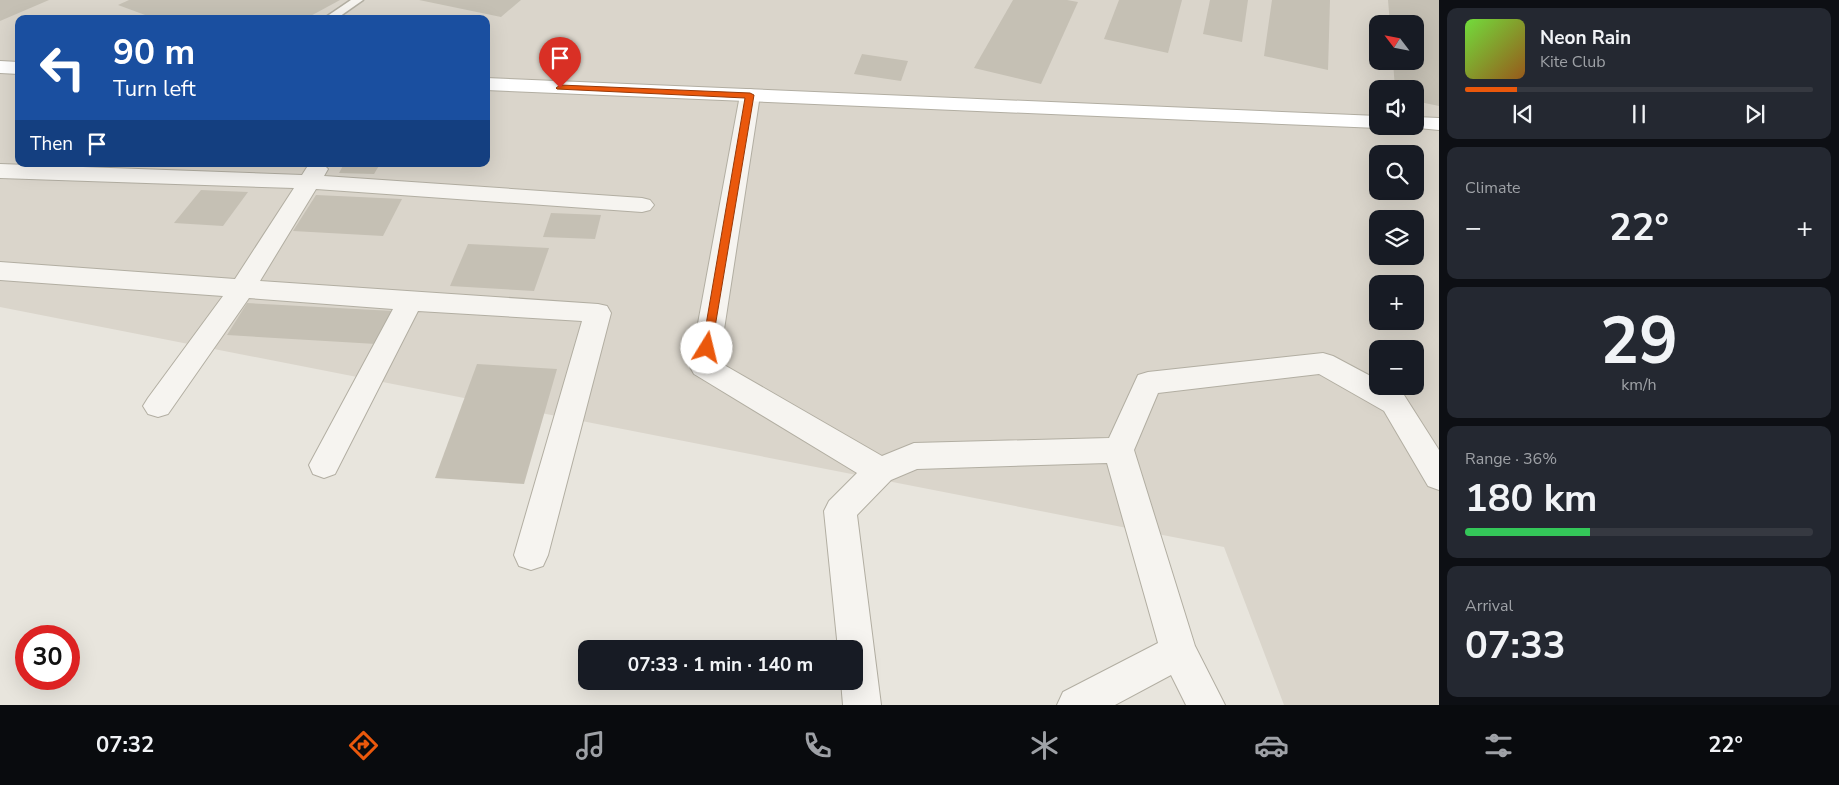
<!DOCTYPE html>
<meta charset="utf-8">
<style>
body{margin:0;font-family:"Nunito Sans",sans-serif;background:#242831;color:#f1f3f6;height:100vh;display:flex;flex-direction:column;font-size:19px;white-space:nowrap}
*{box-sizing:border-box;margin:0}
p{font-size:16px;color:#9ea1a6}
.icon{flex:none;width:28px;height:28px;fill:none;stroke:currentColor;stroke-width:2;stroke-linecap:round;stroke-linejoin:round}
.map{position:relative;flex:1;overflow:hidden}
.sheet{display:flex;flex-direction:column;gap:8px;padding:8px;background:#0d0f14;width:400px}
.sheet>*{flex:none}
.guide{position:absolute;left:15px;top:15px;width:475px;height:152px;border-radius:10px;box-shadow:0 5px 20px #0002;background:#1a4fa0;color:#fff;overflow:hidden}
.needle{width:32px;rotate:302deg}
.fabs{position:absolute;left:1369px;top:15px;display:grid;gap:10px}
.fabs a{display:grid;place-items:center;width:55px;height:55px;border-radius:10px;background:#171b24;box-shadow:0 5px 20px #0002;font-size:25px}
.speed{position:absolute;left:15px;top:625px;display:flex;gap:10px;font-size:25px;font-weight:700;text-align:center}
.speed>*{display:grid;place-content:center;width:65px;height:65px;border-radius:50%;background:#171b24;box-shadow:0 5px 20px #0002;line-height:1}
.speed .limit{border:8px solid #d22;background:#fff;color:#111}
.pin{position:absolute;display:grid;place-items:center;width:42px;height:42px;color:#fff;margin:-51px -21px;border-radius:50% 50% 50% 0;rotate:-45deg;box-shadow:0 0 5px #0007}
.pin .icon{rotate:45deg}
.me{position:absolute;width:55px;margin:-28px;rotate:9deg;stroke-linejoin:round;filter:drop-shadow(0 0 4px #0008)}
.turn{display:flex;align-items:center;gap:18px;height:105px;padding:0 15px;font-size:22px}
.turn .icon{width:65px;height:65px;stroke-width:2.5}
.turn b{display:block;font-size:35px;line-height:42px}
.then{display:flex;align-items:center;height:48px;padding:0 15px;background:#0003;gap:10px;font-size:19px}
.big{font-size:38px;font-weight:700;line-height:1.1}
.sheet .widget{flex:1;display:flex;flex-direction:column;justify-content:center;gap:8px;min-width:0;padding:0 18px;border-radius:10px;background:#242831}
.sheet .dial{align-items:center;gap:0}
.dial b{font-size:65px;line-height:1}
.song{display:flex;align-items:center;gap:15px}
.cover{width:60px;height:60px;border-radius:8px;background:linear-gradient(135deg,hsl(100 70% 55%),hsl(30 70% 35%))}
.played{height:5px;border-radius:2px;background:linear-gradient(90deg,#ea580c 15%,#363941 15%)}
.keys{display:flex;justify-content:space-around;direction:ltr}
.heat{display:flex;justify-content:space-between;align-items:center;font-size:28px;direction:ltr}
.charge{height:8px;border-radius:4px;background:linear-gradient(90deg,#34c759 36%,#363941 0)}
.trip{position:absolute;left:578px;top:640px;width:285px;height:50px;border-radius:10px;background:#171b24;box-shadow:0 5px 20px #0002;font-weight:700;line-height:50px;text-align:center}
.tab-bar{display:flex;height:80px;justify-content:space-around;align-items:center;background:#090b0e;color:#9ea1a6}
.tab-bar .icon{width:35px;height:35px}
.tab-bar .selected{color:#ea580c}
.tab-bar b{font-size:22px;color:#f1f3f6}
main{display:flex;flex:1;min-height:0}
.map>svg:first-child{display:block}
</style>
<main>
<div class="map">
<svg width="1439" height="705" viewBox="0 0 1439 705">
<rect width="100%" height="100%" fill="#e8e5dd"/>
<path fill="#dad5cb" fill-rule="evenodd" d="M0,0H1439V705H1284L1224,547L0,307ZM19,19H486V164H19ZM1378,24H1415V61H1378ZM1378,89H1415V126H1378ZM1378,154H1415V191H1378ZM1378,219H1415V256H1378ZM1378,284H1415V321H1378ZM1378,349H1415V386H1378Z"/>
<g fill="#c5c0b4">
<polygon points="0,0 49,0 0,21"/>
<polygon points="129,0 340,0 305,19 156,19 118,5"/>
<polygon points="419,0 521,0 501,17"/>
<polygon points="1013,0 1067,0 1078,2 1041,84 974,68"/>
<polygon points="1119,0 1182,0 1168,53 1104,39"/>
<polygon points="1210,0 1248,0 1242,42 1203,34"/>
<polygon points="1272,0 1330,0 1328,70 1264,56"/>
<polygon points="1388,0 1439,0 1439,106 1415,101 1415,89 1395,89 1393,61 1415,61 1415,24 1390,24"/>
<polygon points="862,54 908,61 901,81 854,74"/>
<polygon points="344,164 380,164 374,174 339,173"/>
<polygon points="201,190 248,192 223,226 174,223"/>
<polygon points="316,195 402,199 383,236 293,231"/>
<polygon points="551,213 601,215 595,239 543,237"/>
<polygon points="468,244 549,248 534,291 450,286"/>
<polygon points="247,303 393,311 376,344 227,335"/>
<polygon points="477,364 557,369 524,484 435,478"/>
</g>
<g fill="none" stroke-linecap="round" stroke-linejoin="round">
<defs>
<polygon id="lane" points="351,0 363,0 336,19 323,19"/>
<g id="street">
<polygon points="750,89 757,91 760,95 719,362 882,456 914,443 1109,438 1138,375 1148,372 1323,353 1333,356 1378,380 1378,386 1388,386 1404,395 1439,450 1439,490 1428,486 1384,411 1319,374 1158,393 1134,450 1195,646 1225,705 1186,705 1171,675 1115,705 1057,705 1063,692 1158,643 1107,463 917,469 891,480 857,515 881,705 843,705 841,681 854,681 854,649 838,649 824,511 829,501 857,473 694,374 690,367 740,95 743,91"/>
<polygon points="0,164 302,175 309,164 323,164 328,169 324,176 642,198 650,200 654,205 650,210 642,212 316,189 260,281 598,304 607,306 611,313 548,555 543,566 531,570 519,566 514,555 582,321 418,311 335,474 324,478 313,474 309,465 393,309 249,298 168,414 158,417 148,414 143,406 148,398 223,296 0,280 0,262 235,279 294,188 0,178"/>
</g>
<g id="secondary">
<polygon points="0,61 19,62 19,74 0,73"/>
<polygon points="486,78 1378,116 1378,126 1385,126 1378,128 486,90"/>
<polygon points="1415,117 1439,118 1439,130 1408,127 1415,126"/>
</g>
</defs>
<use href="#lane" stroke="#b2aea2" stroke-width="3"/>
<use href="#street" stroke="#b2aea2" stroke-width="2"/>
<use href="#secondary" stroke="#b2aea2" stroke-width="2"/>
<use href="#lane" fill="#f6f4f0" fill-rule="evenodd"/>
<use href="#street" fill="#f6f4f0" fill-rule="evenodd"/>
<use href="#secondary" fill="#fff" fill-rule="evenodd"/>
</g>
<polygon fill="#ea580c" stroke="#983908" points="560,85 750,93 754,95 711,351 703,351 702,348 745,98 557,89 556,88"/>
</svg>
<div class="fabs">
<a><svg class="needle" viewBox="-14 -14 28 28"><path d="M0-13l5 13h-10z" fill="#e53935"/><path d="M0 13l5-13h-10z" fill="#9ea1a6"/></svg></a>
<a><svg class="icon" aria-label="sound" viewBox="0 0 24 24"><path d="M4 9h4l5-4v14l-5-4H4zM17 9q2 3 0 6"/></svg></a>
<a><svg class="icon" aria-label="search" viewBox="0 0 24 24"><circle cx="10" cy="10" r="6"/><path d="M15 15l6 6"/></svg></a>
<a><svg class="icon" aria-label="layers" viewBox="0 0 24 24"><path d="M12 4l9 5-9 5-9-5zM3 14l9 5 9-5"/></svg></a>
<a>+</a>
<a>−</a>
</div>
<div class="speed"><div class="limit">30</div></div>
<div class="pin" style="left:560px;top:88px;background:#d93025"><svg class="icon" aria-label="arrive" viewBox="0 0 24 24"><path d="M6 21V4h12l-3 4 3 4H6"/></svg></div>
<svg class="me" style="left:707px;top:348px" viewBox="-20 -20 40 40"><circle r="19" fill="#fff"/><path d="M0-13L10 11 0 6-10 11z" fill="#ea580c"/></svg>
<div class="trip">07:33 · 1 min · 140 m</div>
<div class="guide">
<div class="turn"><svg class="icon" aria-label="left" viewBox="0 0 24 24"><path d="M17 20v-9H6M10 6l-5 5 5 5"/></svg><div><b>90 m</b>Turn left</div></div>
<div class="then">Then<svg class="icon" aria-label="arrive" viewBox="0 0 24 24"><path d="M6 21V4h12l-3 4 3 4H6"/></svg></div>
</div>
</div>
<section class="sheet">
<div class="widget">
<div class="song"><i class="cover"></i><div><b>Neon Rain</b><p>Kite Club</p></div></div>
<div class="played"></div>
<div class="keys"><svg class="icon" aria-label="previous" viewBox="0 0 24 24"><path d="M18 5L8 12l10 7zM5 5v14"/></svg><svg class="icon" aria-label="pause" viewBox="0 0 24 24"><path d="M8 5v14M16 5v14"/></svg><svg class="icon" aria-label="next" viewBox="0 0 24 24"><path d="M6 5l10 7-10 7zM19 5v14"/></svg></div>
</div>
<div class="widget"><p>Climate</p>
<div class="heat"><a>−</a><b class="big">22°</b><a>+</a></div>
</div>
<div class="widget dial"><b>29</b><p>km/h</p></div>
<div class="widget"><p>Range · 36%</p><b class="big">180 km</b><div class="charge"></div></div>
<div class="widget"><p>Arrival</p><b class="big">07:33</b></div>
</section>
</main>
<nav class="tab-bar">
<b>07:32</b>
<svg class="icon selected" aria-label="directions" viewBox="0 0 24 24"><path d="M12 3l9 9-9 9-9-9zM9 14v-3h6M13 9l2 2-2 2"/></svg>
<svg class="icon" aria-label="music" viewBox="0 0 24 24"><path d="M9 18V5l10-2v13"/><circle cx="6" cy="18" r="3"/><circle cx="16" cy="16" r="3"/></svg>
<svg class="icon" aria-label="phone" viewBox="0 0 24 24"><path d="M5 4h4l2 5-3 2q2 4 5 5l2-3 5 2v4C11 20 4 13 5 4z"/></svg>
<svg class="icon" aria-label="climate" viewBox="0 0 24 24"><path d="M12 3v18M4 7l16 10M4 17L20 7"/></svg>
<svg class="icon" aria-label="car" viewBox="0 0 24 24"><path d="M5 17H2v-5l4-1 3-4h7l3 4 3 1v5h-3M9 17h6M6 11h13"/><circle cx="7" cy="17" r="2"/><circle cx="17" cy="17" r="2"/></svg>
<svg class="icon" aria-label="filters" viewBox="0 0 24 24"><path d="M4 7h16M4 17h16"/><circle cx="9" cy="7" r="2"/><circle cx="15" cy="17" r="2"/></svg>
<b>22°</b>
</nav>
